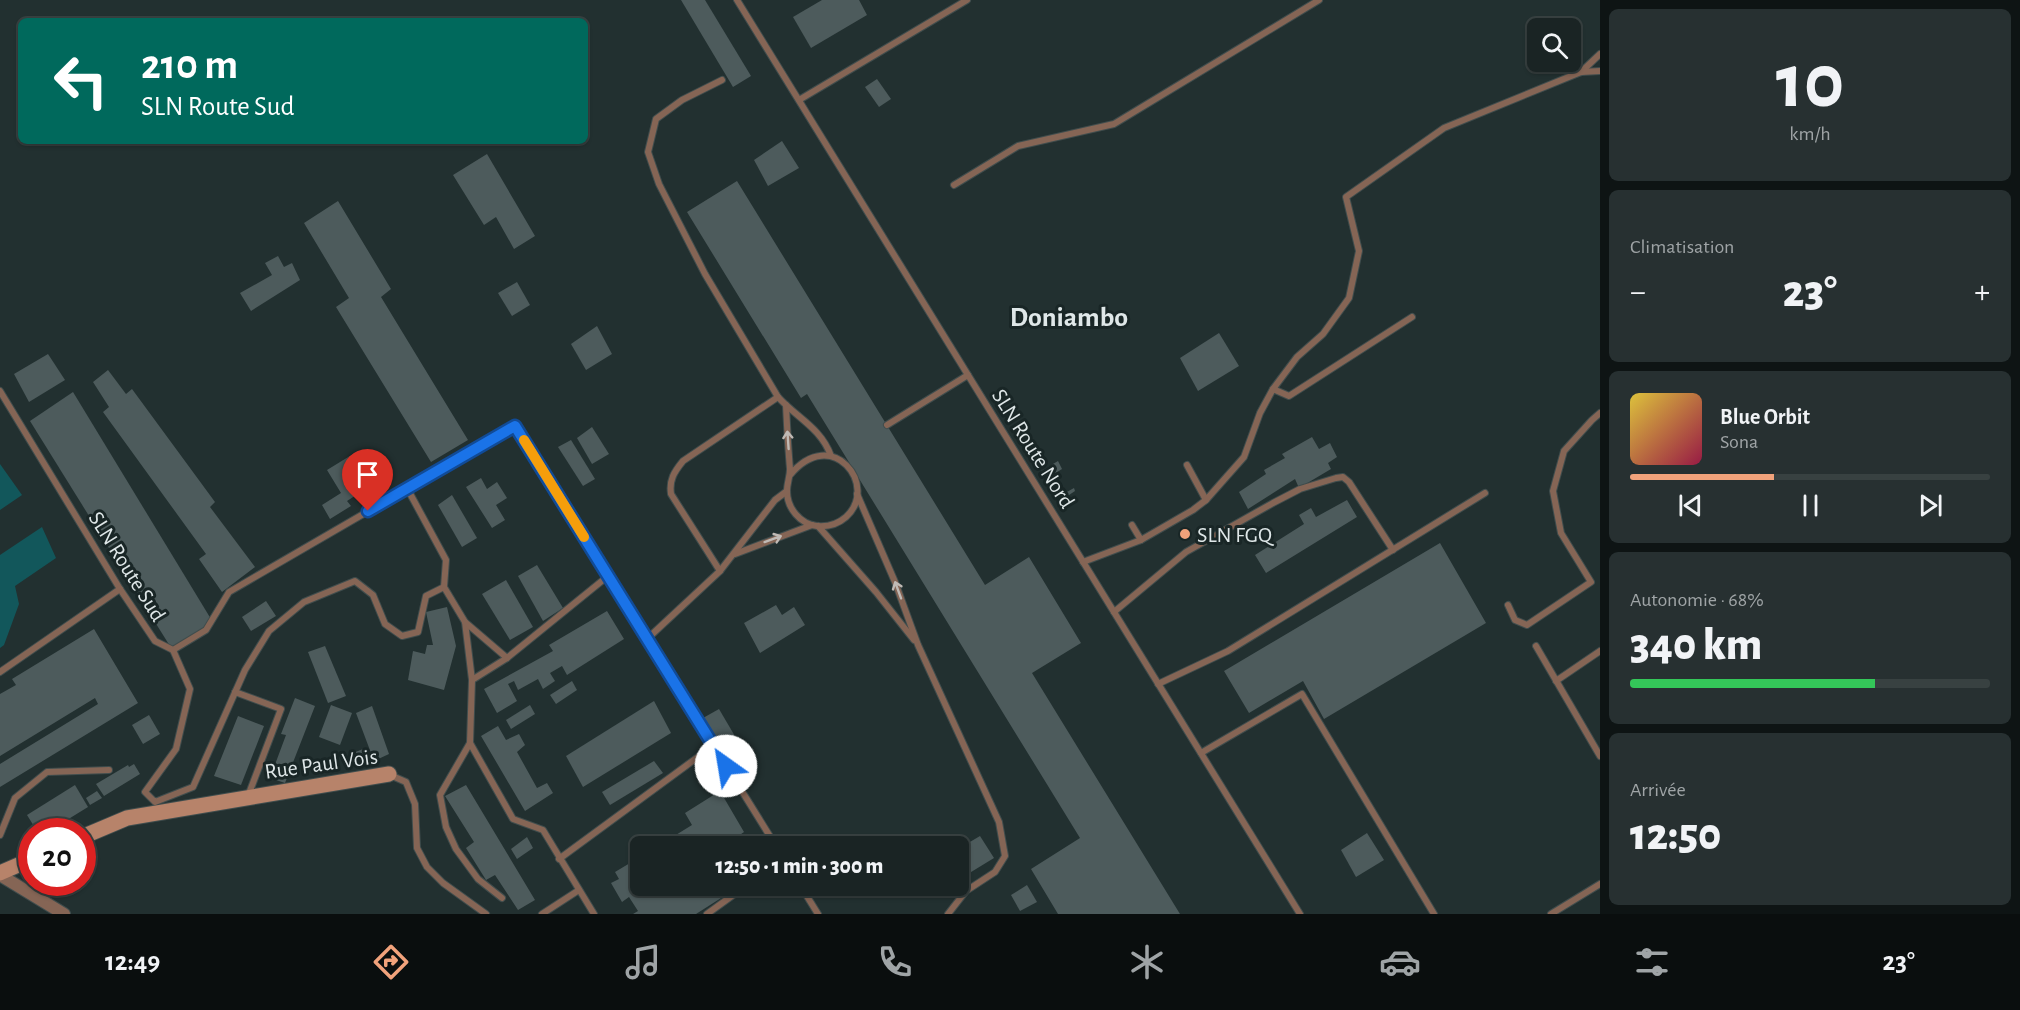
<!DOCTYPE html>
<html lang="fr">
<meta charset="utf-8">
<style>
body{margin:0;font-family:"Alegreya Sans",sans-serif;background:#273031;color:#f1f3f6;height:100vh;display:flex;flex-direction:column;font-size:22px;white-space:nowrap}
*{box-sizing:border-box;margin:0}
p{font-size:20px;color:#9fa4a6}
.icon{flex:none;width:33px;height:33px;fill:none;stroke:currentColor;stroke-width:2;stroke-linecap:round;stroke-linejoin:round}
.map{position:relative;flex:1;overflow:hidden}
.panel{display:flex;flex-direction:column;gap:9px;padding:9px;background:#0e1414;width:420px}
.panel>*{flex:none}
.hud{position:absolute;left:18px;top:18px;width:570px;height:126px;border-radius:9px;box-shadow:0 2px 4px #0004,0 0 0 2px #384141;background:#00695c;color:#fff;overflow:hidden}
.fabs{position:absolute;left:1527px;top:18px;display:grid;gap:12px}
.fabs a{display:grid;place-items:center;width:54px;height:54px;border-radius:9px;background:#1a2424;box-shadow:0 2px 4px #0004,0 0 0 2px #384141;font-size:30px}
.speed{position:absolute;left:18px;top:818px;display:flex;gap:12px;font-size:30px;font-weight:700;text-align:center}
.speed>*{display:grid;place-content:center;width:78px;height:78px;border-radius:50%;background:#1a2424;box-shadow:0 2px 4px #0004,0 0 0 2px #384141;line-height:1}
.speed .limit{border:9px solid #d22;background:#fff;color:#111}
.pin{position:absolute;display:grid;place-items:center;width:51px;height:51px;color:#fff;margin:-62px -26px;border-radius:50% 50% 50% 0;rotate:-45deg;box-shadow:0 0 6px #0007}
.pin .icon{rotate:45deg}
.me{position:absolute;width:66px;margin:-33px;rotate:328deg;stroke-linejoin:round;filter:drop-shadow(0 0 4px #0008)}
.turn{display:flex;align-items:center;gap:21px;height:126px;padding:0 24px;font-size:27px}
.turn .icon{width:78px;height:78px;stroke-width:2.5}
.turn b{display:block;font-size:42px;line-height:51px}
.big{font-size:45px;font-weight:800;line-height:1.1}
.panel .tile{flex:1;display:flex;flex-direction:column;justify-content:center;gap:9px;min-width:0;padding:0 21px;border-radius:9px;background:#273031}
.panel .dial{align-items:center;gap:0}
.dial b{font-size:78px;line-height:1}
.song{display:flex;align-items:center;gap:18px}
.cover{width:72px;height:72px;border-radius:9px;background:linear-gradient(135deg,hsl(50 70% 55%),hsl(340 70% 35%))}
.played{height:6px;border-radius:3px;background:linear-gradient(90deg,#f1a27b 40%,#384141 40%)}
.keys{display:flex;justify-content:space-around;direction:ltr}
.heat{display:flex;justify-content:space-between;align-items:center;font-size:33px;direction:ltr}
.charge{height:9px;border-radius:4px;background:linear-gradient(90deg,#34c759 68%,#384141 0)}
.trip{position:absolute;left:630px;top:836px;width:339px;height:60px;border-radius:9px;background:#1a2424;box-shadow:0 2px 4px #0004,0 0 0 2px #384141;font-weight:800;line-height:60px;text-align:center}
.tab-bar{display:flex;height:96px;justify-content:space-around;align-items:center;background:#0a0e0e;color:#9fa4a6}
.tab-bar .icon{width:42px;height:42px}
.tab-bar .active{color:#f1a27b}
.tab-bar b{font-size:27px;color:#f1f3f6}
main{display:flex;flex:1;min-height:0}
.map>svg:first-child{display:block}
</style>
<main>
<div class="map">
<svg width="1600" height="914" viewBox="0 0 1600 914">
<rect width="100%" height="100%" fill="#223030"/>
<g fill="#12575b">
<polygon points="0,464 22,495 0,510"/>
<polygon points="42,527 56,558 15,586 19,604 4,645 0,648 0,555"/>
</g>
<g fill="#4d5b5c">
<polygon points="681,0 705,0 751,76 733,87"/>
<polygon points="822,0 859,0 867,15 811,48 793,17"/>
<polygon points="877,79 891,99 879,107 865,87"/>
<polygon points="782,141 799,168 768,186 754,160"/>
<polygon points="487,154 535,236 514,249 496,217 484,225 453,175"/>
<polygon points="737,181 985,585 1029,557 1081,643 1032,673 1180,914 1058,914 1031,869 1080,838 807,394 801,398 687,212"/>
<polygon points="338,201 391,289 381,297 468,440 431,462 336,307 349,298 304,223"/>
<polygon points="278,256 284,267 292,263 300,280 251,311 240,293 272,275 265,263"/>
<polygon points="517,282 530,305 512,316 498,293"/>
<polygon points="597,326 612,354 586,370 571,344"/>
<polygon points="1219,333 1239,366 1198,391 1180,358"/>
<polygon points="48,354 65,380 29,402 14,374"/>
<polygon points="108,370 126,394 132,389 215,502 210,507 255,567 222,592 199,559 206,554 103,412 109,407 93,382"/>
<polygon points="73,392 214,624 173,651 30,421"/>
<polygon points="592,427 609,454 592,464 577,438"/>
<polygon points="1312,437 1319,449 1330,443 1337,457 1328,463 1331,469 1299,488 1295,479 1248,509 1239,492 1266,474 1264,470 1285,458 1282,454"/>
<polygon points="571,440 595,479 583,486 558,447"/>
<polygon points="358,451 376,482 347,501 351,506 330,519 322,505 341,493 327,470"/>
<polygon points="1058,461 1062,469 1046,479 1041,471"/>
<polygon points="481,478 487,489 497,482 507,498 496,505 505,520 492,528 466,487"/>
<polygon points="1057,480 1065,493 1074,488 1075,491 1060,501 1049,484"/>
<polygon points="452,495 477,538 462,547 438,505"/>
<polygon points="1347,500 1357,517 1266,573 1255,555 1304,524 1299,515 1311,508 1316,517"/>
<polygon points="1440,543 1486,623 1324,719 1303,681 1249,713 1224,671"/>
<polygon points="537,565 563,608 543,621 518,576"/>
<polygon points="506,580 533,627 510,640 482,594"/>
<polygon points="266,601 276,616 251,631 242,617"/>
<polygon points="776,605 782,615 794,607 805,625 760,653 744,623"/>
<polygon points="447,607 456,646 444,690 408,680 413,651 425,654 427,645 433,645 426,612"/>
<polygon points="607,611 624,639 567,675 562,666 550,673 555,681 543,689 538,679 518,690 514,681 508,684 517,701 497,713 484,689 553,651 549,645"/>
<polygon points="94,629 138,703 0,787 0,764 98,704 95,698 0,756 0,694 16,685 12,679"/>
<polygon points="325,646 346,696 328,703 308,652"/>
<polygon points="572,681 577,690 556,704 550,695"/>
<polygon points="295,698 315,706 285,783 270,778 286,735 281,734"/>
<polygon points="654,701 671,733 583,787 566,756"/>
<polygon points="331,705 352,713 340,745 319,737"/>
<polygon points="530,705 535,714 511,729 506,720"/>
<polygon points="372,706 389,754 374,761 356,713"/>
<polygon points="719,709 756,772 741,782 703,718"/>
<polygon points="149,715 160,734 143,744 132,725"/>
<polygon points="238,716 264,726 241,785 214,776"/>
<polygon points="498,726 506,740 519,734 525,745 517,752 537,788 547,783 553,793 525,811 481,736"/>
<polygon points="363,749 369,762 355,767 352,758 349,759 348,755"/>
<polygon points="654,761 663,773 610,805 602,792"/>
<polygon points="134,764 140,774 104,796 96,784 128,765 129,767"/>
<polygon points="75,785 88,807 49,831 37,831 27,815"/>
<polygon points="466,785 535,900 518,910 495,875 486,880 466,848 474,842 445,796"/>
<polygon points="97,791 102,798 90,805 86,798"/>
<polygon points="720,791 744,832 724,846 658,846 692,825 685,813"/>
<polygon points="1367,833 1384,860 1356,877 1341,850"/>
<polygon points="980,836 994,858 958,880 958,849"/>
<polygon points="527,837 533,848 517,859 511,849"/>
<polygon points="640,857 640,885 740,886 696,914 633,914 638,911 629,897 622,902 611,883 619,879 615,872"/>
<polygon points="922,885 951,885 938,894 935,889 927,894"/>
<polygon points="1027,885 1037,902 1020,911 1011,895"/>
</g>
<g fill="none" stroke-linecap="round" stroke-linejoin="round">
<defs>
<g id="lane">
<polyline points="737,0 1300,914"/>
<polyline points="1581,72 1600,54"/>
<path d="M722,80L682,100L656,119L648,152L659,184L705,274L778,397C797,418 821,428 831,456"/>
<polyline points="799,100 967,0"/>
<polyline points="954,185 1018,146 1114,124 1319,0"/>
<polyline points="1273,389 1289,396 1412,317"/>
<polyline points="0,391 120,589 155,641 173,650 206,630 229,592 515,426 776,846"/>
<path d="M786,405C787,426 788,447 790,469C790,477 787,483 787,491C787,508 800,524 817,526C828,527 838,524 846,517C880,486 832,424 790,475"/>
<polyline points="887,425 968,375"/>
<polyline points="1187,465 1206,500"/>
<polyline points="407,488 446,560 444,587 465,622 472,680"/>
<polyline points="857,494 895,582 918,645 999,822 1005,856 995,872 966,891 948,914"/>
<polyline points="1132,525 1141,540"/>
<polyline points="818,526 876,592 914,640"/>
<polyline points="735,554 812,525"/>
<polyline points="1083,562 1141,540 1193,510 1206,500 1244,457 1260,413 1273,389 1297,357 1323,334 1349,298 1359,251 1346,197 1444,128 1581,72 1600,71"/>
<path d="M720,571L671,494C669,480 674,472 683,461L778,397"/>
<polyline points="1508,605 1515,620 1527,625 1591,582 1561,533 1553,491 1564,451 1592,420 1600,413"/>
<polyline points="1114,612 1186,552 1273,503 1300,489 1336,478 1343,477 1349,482 1393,550"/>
<polyline points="465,622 507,658"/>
<polyline points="647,639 720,571 775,500 787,491"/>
<polyline points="1536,646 1600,756"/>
<polyline points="173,650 190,689 176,749 145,792 155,802 193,787 245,670 269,631 304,602 355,581 373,595 385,624 402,636 418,632 426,596 444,587"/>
<polyline points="0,672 120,589"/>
<polyline points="1556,681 1600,651"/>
<polyline points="1158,684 1228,651 1485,493"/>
<polyline points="235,692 281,709 248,796"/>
<polyline points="470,743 440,795 446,827 456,849 478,879 502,898"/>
<polyline points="1201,753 1302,694 1434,914"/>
<polyline points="390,775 406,782 415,804 417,848 427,867 443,883 486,914"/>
<polyline points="0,835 15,798 47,772 109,770"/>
<polyline points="559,859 713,746"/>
<polyline points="800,885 818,914"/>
<polyline points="542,914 579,890"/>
<polyline points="594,914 543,830 513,819 470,743 472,680 507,658 608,576"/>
<polyline points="707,914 747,885"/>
<polyline points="1551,914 1600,884"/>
</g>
<polyline id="street" points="0,875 64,914"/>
<g id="secondary">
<polyline points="82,837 127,818 389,774"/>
<polyline points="0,873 32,859"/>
</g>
</defs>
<use href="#lane" stroke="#404d4d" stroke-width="8"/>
<use href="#street" stroke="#404d4d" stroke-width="14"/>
<use href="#secondary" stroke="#404d4d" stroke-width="17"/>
<use href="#lane" stroke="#856555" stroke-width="6"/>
<use href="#street" stroke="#856555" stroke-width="12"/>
<use href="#secondary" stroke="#b7836a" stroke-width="15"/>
</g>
<defs><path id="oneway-shaft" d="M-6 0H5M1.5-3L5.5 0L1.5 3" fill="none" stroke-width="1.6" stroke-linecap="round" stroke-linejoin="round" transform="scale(1.5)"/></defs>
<g stroke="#c0bab5">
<use href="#oneway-shaft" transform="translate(788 440) rotate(-94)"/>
<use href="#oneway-shaft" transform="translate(773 539) rotate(-20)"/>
<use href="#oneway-shaft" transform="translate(898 590) rotate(-110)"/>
</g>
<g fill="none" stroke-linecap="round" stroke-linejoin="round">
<defs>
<polyline id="route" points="368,511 515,426 726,766"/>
</defs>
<use href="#route" stroke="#114b97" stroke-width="15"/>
<use href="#route" stroke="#1a73e8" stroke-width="10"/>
<polyline stroke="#f59e0b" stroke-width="10" points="524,440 584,537"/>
</g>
<circle fill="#f1a27b" stroke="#192626" stroke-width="2" cx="1185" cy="534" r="6"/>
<g text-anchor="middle" stroke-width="6" stroke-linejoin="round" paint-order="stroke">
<g font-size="22" fill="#dfe7e8" stroke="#192626">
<text transform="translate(1034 448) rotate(58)" y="8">SLN Route Nord</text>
<text transform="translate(128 566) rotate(58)" y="8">SLN Route Sud</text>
<text transform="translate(321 763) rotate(-8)" y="8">Rue Paul Vois</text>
</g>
<g font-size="22" fill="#dfe7e8" stroke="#192626" text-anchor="start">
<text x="1197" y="542">SLN FGQ</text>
</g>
<g font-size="28" font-weight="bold" fill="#dfe7e8" stroke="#192626">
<text x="1069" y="326">Doniambo</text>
</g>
</g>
</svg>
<div class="fabs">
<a><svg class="icon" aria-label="search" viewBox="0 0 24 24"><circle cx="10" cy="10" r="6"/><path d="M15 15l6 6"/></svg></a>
</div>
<div class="speed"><div class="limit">20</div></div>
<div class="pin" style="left:368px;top:511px;background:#d93025"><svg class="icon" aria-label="arrive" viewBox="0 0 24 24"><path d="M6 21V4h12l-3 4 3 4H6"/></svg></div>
<svg class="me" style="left:726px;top:766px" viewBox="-20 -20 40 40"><circle r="19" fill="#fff"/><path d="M0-13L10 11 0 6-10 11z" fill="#1a73e8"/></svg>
<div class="trip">12:50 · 1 min · 300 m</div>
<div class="hud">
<div class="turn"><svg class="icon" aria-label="left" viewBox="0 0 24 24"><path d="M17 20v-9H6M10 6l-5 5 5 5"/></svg><div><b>210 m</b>SLN Route Sud</div></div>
</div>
</div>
<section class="panel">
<div class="tile dial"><b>10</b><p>km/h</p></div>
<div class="tile"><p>Climatisation</p>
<div class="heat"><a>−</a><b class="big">23°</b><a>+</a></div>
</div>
<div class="tile">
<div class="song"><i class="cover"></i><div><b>Blue Orbit</b><p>Sona</p></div></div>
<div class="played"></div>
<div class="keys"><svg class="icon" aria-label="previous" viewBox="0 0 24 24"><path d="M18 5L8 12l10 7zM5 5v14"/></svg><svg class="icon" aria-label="pause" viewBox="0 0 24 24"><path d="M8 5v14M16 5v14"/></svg><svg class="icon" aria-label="next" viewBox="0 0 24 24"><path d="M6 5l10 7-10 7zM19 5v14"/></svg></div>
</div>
<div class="tile"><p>Autonomie · 68%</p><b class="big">340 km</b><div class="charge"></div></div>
<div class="tile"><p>Arrivée</p><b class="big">12:50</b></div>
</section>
</main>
<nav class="tab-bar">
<b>12:49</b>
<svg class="icon active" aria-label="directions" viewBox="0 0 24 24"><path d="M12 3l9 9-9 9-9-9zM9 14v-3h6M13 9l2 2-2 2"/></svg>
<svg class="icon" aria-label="music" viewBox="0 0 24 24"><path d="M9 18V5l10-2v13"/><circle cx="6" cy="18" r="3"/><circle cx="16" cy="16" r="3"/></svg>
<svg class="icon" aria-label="phone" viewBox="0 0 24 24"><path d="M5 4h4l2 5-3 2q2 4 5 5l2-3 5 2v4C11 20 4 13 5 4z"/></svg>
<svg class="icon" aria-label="climate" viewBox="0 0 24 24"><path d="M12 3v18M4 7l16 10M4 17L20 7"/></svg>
<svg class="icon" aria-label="car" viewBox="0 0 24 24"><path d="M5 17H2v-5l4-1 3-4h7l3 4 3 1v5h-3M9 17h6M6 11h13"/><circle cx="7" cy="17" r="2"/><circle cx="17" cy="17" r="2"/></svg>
<svg class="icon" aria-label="filters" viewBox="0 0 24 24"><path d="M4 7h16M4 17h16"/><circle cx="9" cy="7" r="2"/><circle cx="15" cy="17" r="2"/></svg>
<b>23°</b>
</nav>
